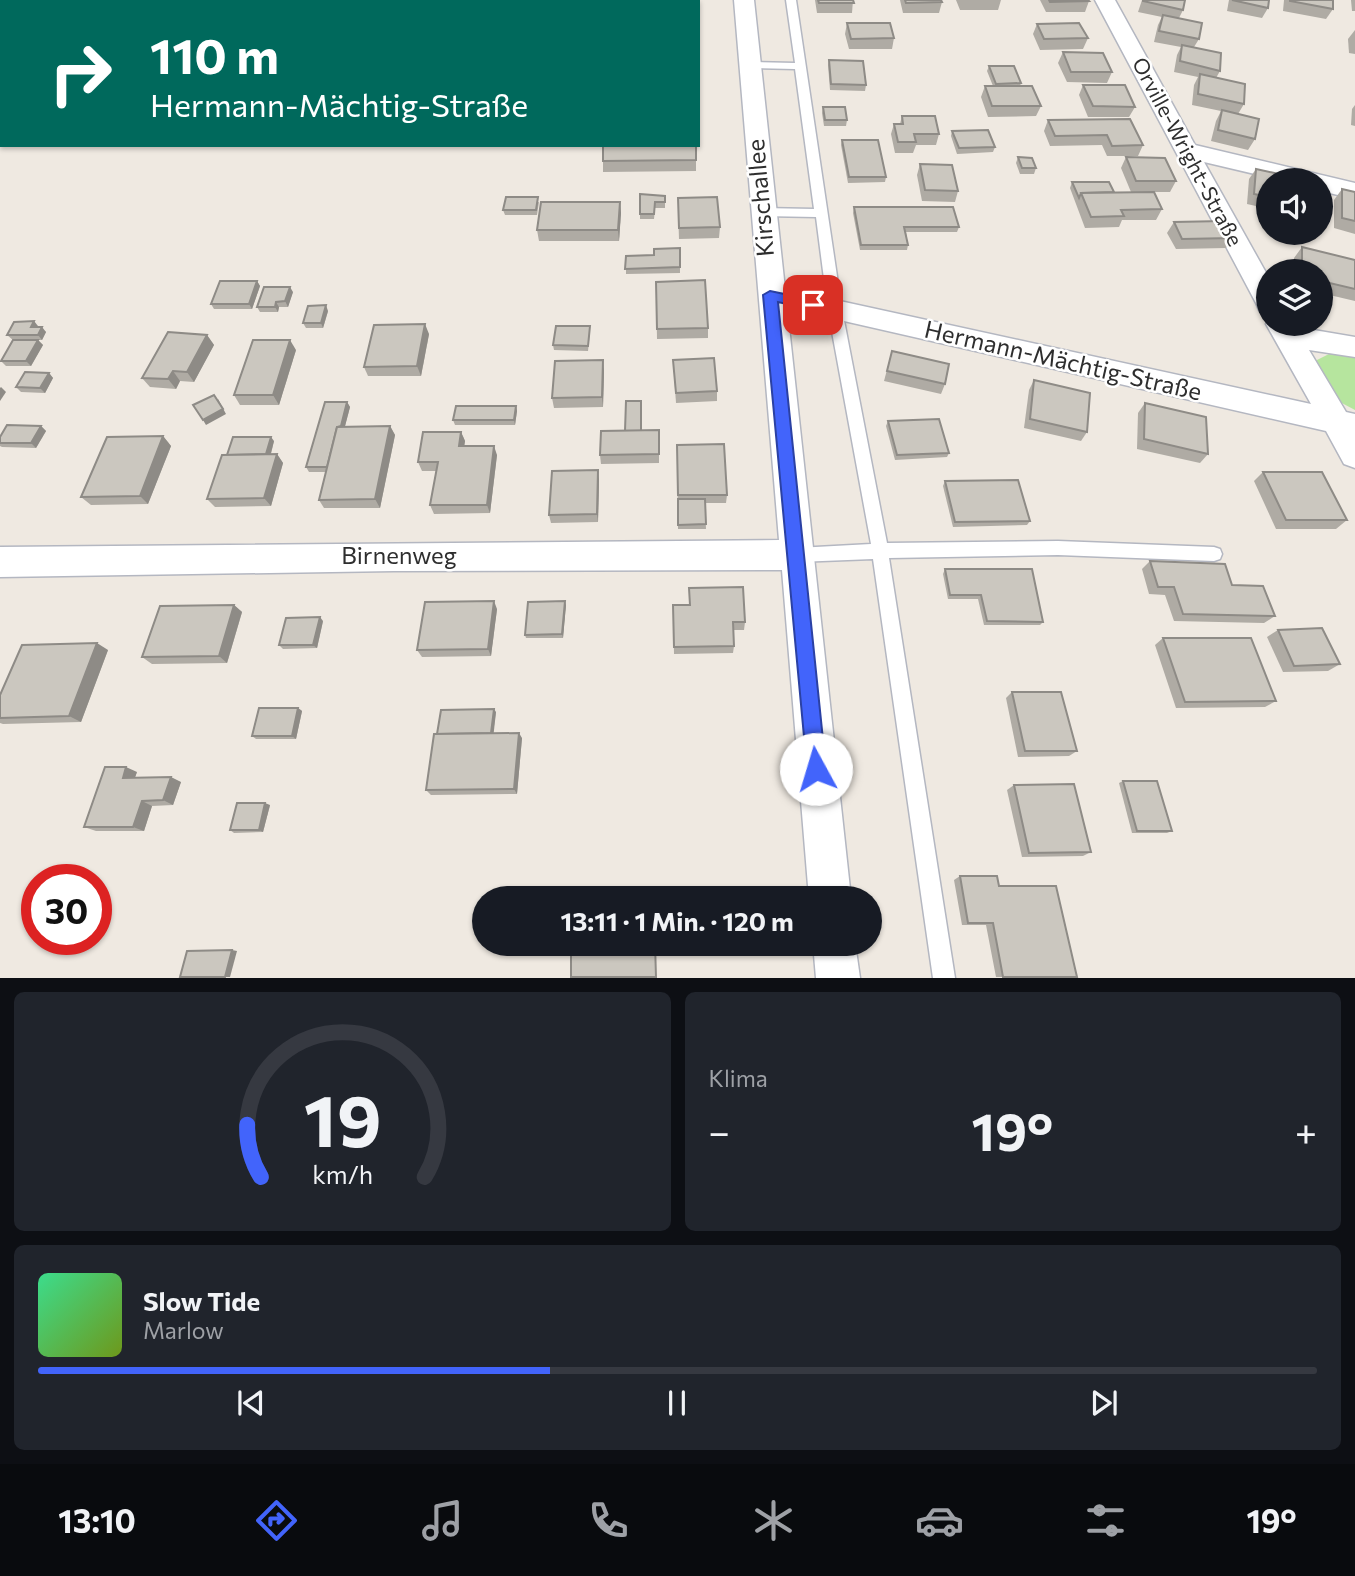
<!DOCTYPE html>
<html lang="de">
<meta charset="utf-8">
<style>
body{margin:0;font-family:Commissioner,sans-serif;background:#20242c;color:#f1f3f6;height:100vh;display:flex;flex-direction:column;font-size:26px;white-space:nowrap}
*{box-sizing:border-box;margin:0}
p{font-size:23px;color:#9ea1a6}
.icon{flex:none;width:38px;height:38px;fill:none;stroke:currentColor;stroke-width:2;stroke-linecap:round;stroke-linejoin:round}
.map{position:relative;height:978px;overflow:hidden}
.details{display:flex;flex-direction:column;gap:14px;padding:14px;background:#0d0f14;flex:1}
.details>*{flex:none}
.guide{position:absolute;left:0px;top:0px;width:700px;height:147px;box-shadow:0 2px 5px #0004;background:#00695c;color:#fff;overflow:hidden}
.controls{position:absolute;left:1256px;top:168px;display:grid;gap:14px}
.controls a{display:grid;place-items:center;width:77px;height:77px;border-radius:50%;background:#171b24;box-shadow:0 2px 5px #0004;font-size:35px}
.speed{position:absolute;left:21px;top:864px;display:flex;gap:14px;font-size:35px;font-weight:700;text-align:center}
.speed>*{display:grid;place-content:center;width:91px;height:91px;border-radius:50%;background:#171b24;box-shadow:0 2px 5px #0004;line-height:1}
.speed .limit{border:10px solid #d22;background:#fff;color:#111}
.pin{position:absolute;display:grid;place-items:center;width:60px;height:60px;color:#fff;margin:-30px;border-radius:14px;box-shadow:0 4px 10px #0006}
.me{position:absolute;width:77px;margin:-38px;rotate:354deg;stroke-linejoin:round;filter:drop-shadow(0 0 5px #0008)}
.turn{display:flex;align-items:center;gap:24px;height:147px;padding:0 35px;font-size:32px}
.turn .icon{width:91px;height:91px;stroke-width:2.5}
.turn b{display:block;font-size:49px;line-height:60px}
.big{font-size:52px;font-weight:700;line-height:1.1}
.details .widget{flex:1;display:flex;flex-direction:column;justify-content:center;gap:10px;min-width:0;padding:0 24px;border-radius:10px;background:#20242c}
.details .dial{align-items:center;gap:0}
.dial svg{height:182px;overflow:visible;fill:none;stroke:#363941;stroke-width:7;stroke-linecap:round;text-anchor:middle}
.dial text{fill:#f1f3f6;stroke:none}
.song{display:flex;align-items:center;gap:21px}
.cover{width:84px;height:84px;border-radius:10px;background:linear-gradient(135deg,hsl(150 70% 55%),hsl(80 70% 35%))}
.played{height:7px;border-radius:4px;background:linear-gradient(90deg,#4264fb 40%,#363941 40%)}
.keys{display:flex;justify-content:space-around;direction:ltr}
.heat{display:flex;justify-content:space-between;align-items:center;font-size:38px;direction:ltr}
.details .tiles{flex:1;display:grid;gap:14px;grid-template-columns:1fr 1fr}
.widget:last-child{grid-column:span 2}
.trip{position:absolute;left:472px;top:886px;width:410px;height:70px;border-radius:35px;background:#171b24;box-shadow:0 2px 5px #0004;font-weight:700;line-height:70px;text-align:center}
.dock{display:flex;height:112px;justify-content:space-around;align-items:center;background:#090b0e;color:#9ea1a6}
.dock .icon{width:49px;height:49px}
.dock .active{color:#4264fb}
.dock b{font-size:32px;color:#f1f3f6}
.map>svg:first-child{display:block}
</style>
<div class="map">
<svg width="1355" height="978" viewBox="0 0 1355 978">
<rect width="100%" height="100%" fill="#efe9e1"/>
<polygon fill="#b6e59e" points="1331,353 1355,357 1355,410 1338,401 1313,362"/>
<g fill="none" stroke-linecap="round" stroke-linejoin="round">
<defs>
<polygon id="service" points="786,0 796,0 842,310 887,543 1058,541 1214,547 1220,549 1222,554 1220,559 1214,561 1058,555 889,558 955,978 933,978 873,559 797,562 791,560 789,555 791,550 797,548 871,544 828,310 816,217 762,216 756,212 762,208 814,209 795,69 749,68 744,65 749,62 795,63"/>
<g id="minor">
<polygon points="734,0 754,0 785,289 1311,404 1266,324 1269,320 1269,324 1294,324 1296,327 1355,337 1355,357 1309,350 1346,412 1355,414 1355,468 1344,464 1326,431 787,308 851,898 809,898 782,570 394,571 0,577 0,547 779,540"/>
<polygon points="1095,0 1115,0 1195,145 1355,183 1355,199 1321,191 1321,180 1280,180 1204,162 1269,278 1269,313 1259,310 1256,303"/>
<polygon points="813,943 855,943 860,978 816,978"/>
</g>
</defs>
<use href="#service" stroke="#b4b7c1" stroke-width="3"/>
<use href="#minor" stroke="#b4b7c1" stroke-width="3"/>
<use href="#service" fill="#fff" fill-rule="evenodd"/>
<use href="#minor" fill="#fff" fill-rule="evenodd"/>
</g>
<g fill="#afaba4">
<polygon points="815,0 853,0 852,13 817,13"/>
<polygon points="900,0 941,0 942,2 939,13 903,13"/>
<polygon points="956,0 1001,0 998,10 960,10"/>
<polygon points="1040,0 1088,0 1089,1 1085,12 1046,12"/>
<polygon points="1142,0 1185,0 1183,10 1179,18 1199,39 1194,47 1220,71 1216,78 1244,104 1238,114 1255,139 1248,150 1211,141 1216,121 1221,111 1192,105 1194,85 1198,77 1174,72 1177,55 1181,47 1154,42 1158,25 1162,17 1138,12"/>
<polygon points="1229,0 1269,0 1268,8 1262,18 1227,11"/>
<polygon points="1284,0 1333,0 1333,9 1326,19 1283,11"/>
<polygon points="1351,0 1355,0 1355,11 1352,11"/>
<polygon points="847,23 894,38 892,49 849,49 845,34"/>
<polygon points="1037,24 1088,38 1083,49 1040,50 1033,34"/>
<polygon points="1355,30 1355,54 1349,53 1348,39"/>
<polygon points="1063,52 1112,72 1107,83 1067,82 1058,63"/>
<polygon points="829,60 866,85 865,91 830,90 828,65"/>
<polygon points="989,66 1021,83 1020,86 1041,106 1036,116 988,117 981,97 985,86 993,86 987,71"/>
<polygon points="1083,85 1135,107 1129,117 1088,117 1079,95"/>
<polygon points="1355,105 1355,126 1351,125 1352,109"/>
<polygon points="823,107 847,120 846,126 824,126 822,113"/>
<polygon points="902,116 939,134 936,145 916,145 913,153 895,153 891,134 894,124 900,124"/>
<polygon points="1130,119 1143,145 1138,156 1107,156 1102,145 1050,146 1044,131 1048,120"/>
<polygon points="952,131 995,147 993,152 957,154 951,136"/>
<polygon points="842,140 886,177 885,182 848,183 841,145"/>
<polygon points="696,145 696,171 603,172 603,161"/>
<polygon points="1018,157 1036,168 1034,174 1020,174 1016,163"/>
<polygon points="1126,157 1176,181 1170,192 1131,192 1121,168"/>
<polygon points="920,164 958,191 955,202 922,201 917,175"/>
<polygon points="1256,169 1269,180 1269,209 1247,204 1249,179"/>
<polygon points="1072,182 1114,192 1162,209 1156,220 1122,220 1119,227 1085,228 1070,188"/>
<polygon points="1342,189 1355,192 1355,234 1334,228 1334,200"/>
<polygon points="640,194 665,196 665,208 655,208 654,219 640,219"/>
<polygon points="539,202 537,215 505,215 503,210"/>
<polygon points="620,202 621,213 619,241 539,241 537,230"/>
<polygon points="854,207 959,227 957,232 906,232 908,245 907,250 860,250 853,213"/>
<polygon points="678,209 720,227 719,238 679,239"/>
<polygon points="1174,222 1233,238 1226,248 1176,249 1167,233"/>
<polygon points="1302,247 1355,260 1355,301 1321,293 1321,271 1294,271 1294,258"/>
<polygon points="680,248 680,273 626,274 626,256 654,255"/>
<polygon points="257,281 260,286 252,309 214,309 211,304"/>
<polygon points="656,282 708,328 708,338 657,339"/>
<polygon points="293,292 288,307 279,307 278,312 260,312 257,307"/>
<polygon points="328,311 323,328 306,328 303,323"/>
<polygon points="38,326 46,332 42,340 21,340 38,340 43,345 31,366 6,366 1,361 13,340 7,335"/>
<polygon points="590,332 588,351 554,350 553,345"/>
<polygon points="429,334 421,376 368,376 364,367"/>
<polygon points="207,335 214,345 194,382 180,381 176,389 150,387 142,378"/>
<polygon points="296,350 279,405 240,405 234,395"/>
<polygon points="892,351 945,384 941,394 884,381"/>
<polygon points="673,360 717,391 717,401 676,403"/>
<polygon points="604,370 603,407 554,408 552,398"/>
<polygon points="49,373 53,378 45,393 21,392 16,387"/>
<polygon points="1034,380 1087,432 1081,441 1024,428 1029,390"/>
<polygon points="347,402 350,407 345,426 390,426 395,435 380,508 324,508 319,500 326,472 309,472 306,467"/>
<polygon points="1145,403 1208,454 1200,463 1137,449 1138,413"/>
<polygon points="516,406 517,411 515,425 455,425 453,420"/>
<polygon points="888,421 949,453 947,457 895,460 886,426"/>
<polygon points="41,426 46,431 36,448 2,447 0,446 0,437"/>
<polygon points="659,430 659,463 601,464 600,455 641,431"/>
<polygon points="461,432 465,441 464,446 497,455 490,513 434,514 430,505 436,471 422,471 418,462"/>
<polygon points="163,436 171,446 148,504 91,505 81,497"/>
<polygon points="274,441 271,454 277,454 283,463 271,506 215,507 207,499 227,455"/>
<polygon points="677,445 727,495 726,503 705,503 706,529 678,529"/>
<polygon points="1263,472 1347,520 1336,529 1276,529 1254,481"/>
<polygon points="599,479 598,522 551,523 549,515"/>
<polygon points="945,481 1030,521 1027,525 953,527 943,486"/>
<polygon points="1150,561 1232,585 1275,616 1264,623 1174,621 1165,595 1149,594 1142,569"/>
<polygon points="945,569 1043,622 1040,625 984,625 978,599 948,599 943,574"/>
<polygon points="234,605 242,612 227,663 152,664 142,657"/>
<polygon points="566,605 563,638 526,638 525,635"/>
<polygon points="673,605 690,605 745,622 744,630 733,630 734,646 733,653 674,654"/>
<polygon points="497,609 491,656 422,657 417,650"/>
<polygon points="323,621 317,648 283,649 279,645"/>
<polygon points="1278,630 1340,664 1328,671 1283,672 1267,637"/>
<polygon points="1163,638 1276,701 1265,707 1176,708 1155,645"/>
<polygon points="108,650 81,722 3,724 0,723 0,695"/>
<polygon points="1012,692 1077,751 1069,756 1018,757 1006,698"/>
<polygon points="298,708 302,711 296,739 256,739 252,736"/>
<polygon points="496,712 493,733 522,738 517,794 431,795 426,790 437,734"/>
<polygon points="137,772 135,777 181,782 173,805 152,806 144,831 96,831 84,827"/>
<polygon points="1123,781 1172,831 1167,833 1132,833 1119,783"/>
<polygon points="1014,785 1091,852 1083,856 1022,857 1007,790"/>
<polygon points="270,805 263,832 234,833 230,830"/>
<polygon points="960,876 999,886 1077,977 996,977 986,925 962,925 954,880"/>
</g>
<g fill="#8e8b86">
<polygon points="620,202 621,213 619,241 618,230"/>
<polygon points="257,281 260,286 252,309 249,304"/>
<polygon points="290,287 293,292 288,307 285,301"/>
<polygon points="276,302 279,307 278,312 275,307"/>
<polygon points="326,305 328,311 323,328 321,323"/>
<polygon points="34,321 38,326 35,332 31,327"/>
<polygon points="425,324 429,334 421,376 417,366"/>
<polygon points="42,327 46,332 42,340 38,335"/>
<polygon points="207,335 214,345 194,382 187,372"/>
<polygon points="38,340 43,345 31,366 26,361"/>
<polygon points="290,340 296,350 279,405 273,395"/>
<polygon points="603,360 604,370 603,407 602,397"/>
<polygon points="173,371 180,381 176,389 168,379"/>
<polygon points="49,373 53,378 45,393 40,388"/>
<polygon points="1,387 6,392 0,401 0,388"/>
<polygon points="218,399 226,414 206,425 203,420"/>
<polygon points="347,402 350,407 333,472 331,467"/>
<polygon points="516,406 517,411 515,425 514,420"/>
<polygon points="41,426 46,431 36,448 31,443"/>
<polygon points="390,426 395,435 380,508 375,499"/>
<polygon points="461,432 465,441 463,455 459,446"/>
<polygon points="163,436 171,446 148,504 140,496"/>
<polygon points="271,437 274,441 268,464 264,459"/>
<polygon points="494,446 497,455 490,513 487,505"/>
<polygon points="277,454 283,463 271,506 264,498"/>
<polygon points="598,470 599,479 598,522 597,514"/>
<polygon points="494,601 497,609 491,656 488,649"/>
<polygon points="565,601 566,605 563,638 562,634"/>
<polygon points="234,605 242,612 227,663 219,656"/>
<polygon points="320,617 323,621 317,648 313,645"/>
<polygon points="97,643 108,650 81,722 69,716"/>
<polygon points="298,708 302,711 296,739 292,736"/>
<polygon points="494,709 496,712 493,739 491,736"/>
<polygon points="519,733 522,738 517,794 514,789"/>
<polygon points="126,767 137,772 133,783 123,778"/>
<polygon points="171,777 181,782 173,805 163,800"/>
<polygon points="142,801 152,806 144,831 133,827"/>
<polygon points="265,803 270,805 263,832 259,830"/>
<polygon points="232,950 237,951 230,977 225,977"/>
</g>
<g fill="#cbc7bf" stroke="#8e8b86" stroke-width="2">
<polygon points="818,0 853,0 854,3 819,3"/>
<polygon points="905,0 941,0 942,2 906,3"/>
<polygon points="1049,0 1088,0 1089,1 1050,2"/>
<polygon points="1143,0 1185,0 1183,10 1143,1"/>
<polygon points="1232,0 1269,0 1268,8"/>
<polygon points="1290,0 1333,0 1333,9 1290,1"/>
<polygon points="1163,15 1202,23 1199,39 1159,31"/>
<polygon points="847,23 890,23 894,38 851,39"/>
<polygon points="1079,23 1088,38 1044,39 1037,24"/>
<polygon points="1182,45 1221,53 1220,71 1180,61"/>
<polygon points="1063,52 1103,53 1112,72 1071,72"/>
<polygon points="829,60 863,61 866,85 831,84"/>
<polygon points="989,66 1014,66 1021,83 996,84"/>
<polygon points="1200,74 1245,84 1244,104 1198,94"/>
<polygon points="1083,85 1125,85 1135,107 1093,106"/>
<polygon points="985,86 1032,86 1041,106 992,106"/>
<polygon points="823,107 845,107 847,120 825,120"/>
<polygon points="1222,110 1259,119 1255,139 1218,130"/>
<polygon points="902,116 935,116 939,134 914,134 916,142 898,142 894,124 903,124"/>
<polygon points="1130,119 1143,145 1112,146 1107,135 1055,136 1048,120"/>
<polygon points="988,130 995,147 959,148 952,131"/>
<polygon points="842,140 878,140 886,177 849,177"/>
<polygon points="603,145 696,145 696,160 603,161"/>
<polygon points="1018,157 1032,158 1036,168 1022,168"/>
<polygon points="1126,157 1165,158 1176,181 1136,181"/>
<polygon points="920,164 952,165 958,191 925,190"/>
<polygon points="1256,169 1307,180 1269,180 1269,197 1254,194"/>
<polygon points="1072,182 1109,182 1114,192 1081,193 1079,198"/>
<polygon points="1342,189 1355,192 1355,221 1342,218"/>
<polygon points="1154,192 1162,209 1121,210 1124,216 1091,217 1081,193"/>
<polygon points="640,194 665,196 665,202 655,202 654,214 640,214"/>
<polygon points="506,197 538,197 536,210 503,210"/>
<polygon points="717,197 720,227 679,228 678,198"/>
<polygon points="541,202 620,202 618,230 537,230"/>
<polygon points="854,207 953,207 959,227 904,227 908,245 861,245"/>
<polygon points="1224,221 1233,238 1182,239 1174,222"/>
<polygon points="1302,247 1355,260 1355,289 1321,281 1321,271 1302,271"/>
<polygon points="680,248 680,267 625,269 626,256 654,255 654,249"/>
<polygon points="705,280 708,328 657,329 656,282"/>
<polygon points="220,281 257,281 249,304 211,304"/>
<polygon points="264,287 290,287 285,301 276,302 275,307 257,307"/>
<polygon points="326,305 321,323 303,323 308,306"/>
<polygon points="34,321 31,327 42,327 38,335 7,335 14,322"/>
<polygon points="425,324 417,366 364,367 374,325"/>
<polygon points="556,326 590,326 588,346 553,345"/>
<polygon points="168,332 207,335 187,372 173,371 168,379 142,378"/>
<polygon points="13,340 38,340 26,361 1,361"/>
<polygon points="253,340 290,340 273,395 234,395"/>
<polygon points="892,351 949,364 945,384 887,371"/>
<polygon points="714,358 717,391 676,393 673,360"/>
<polygon points="603,360 602,397 552,398 555,361"/>
<polygon points="25,372 49,373 40,388 16,387"/>
<polygon points="1034,380 1090,393 1087,432 1030,419"/>
<polygon points="214,395 223,409 203,420 193,405"/>
<polygon points="626,401 641,401 641,431 625,431"/>
<polygon points="325,402 347,402 341,426 337,427 327,467 306,467"/>
<polygon points="1145,403 1206,417 1208,454 1144,439"/>
<polygon points="456,406 516,406 514,420 453,420"/>
<polygon points="939,419 949,453 897,455 888,421"/>
<polygon points="7,425 41,426 31,443 0,443 0,437"/>
<polygon points="390,426 375,499 319,500 337,427"/>
<polygon points="659,430 659,454 600,455 601,431"/>
<polygon points="423,432 461,432 459,446 494,446 487,505 430,505 438,462 418,462"/>
<polygon points="163,436 140,496 81,497 107,437"/>
<polygon points="233,437 271,437 266,454 227,455"/>
<polygon points="724,444 727,495 678,495 677,445"/>
<polygon points="277,454 264,498 207,499 222,455"/>
<polygon points="598,470 597,514 549,515 552,471"/>
<polygon points="1263,472 1322,472 1347,520 1286,520"/>
<polygon points="1018,480 1030,521 955,522 945,481"/>
<polygon points="678,499 705,499 706,524 678,525"/>
<polygon points="1150,561 1225,564 1232,585 1263,586 1275,616 1183,614 1174,587 1158,587"/>
<polygon points="945,569 1032,569 1043,622 987,621 981,595 950,595"/>
<polygon points="743,587 745,622 733,622 734,646 674,647 673,605 690,605 689,588"/>
<polygon points="494,601 488,649 417,650 425,602"/>
<polygon points="565,601 562,634 525,635 528,602"/>
<polygon points="234,605 219,656 142,657 160,606"/>
<polygon points="320,617 313,645 279,645 286,618"/>
<polygon points="1322,628 1340,664 1294,666 1278,630"/>
<polygon points="1163,638 1251,638 1276,701 1185,702"/>
<polygon points="97,643 69,716 0,718 0,695 22,645"/>
<polygon points="1012,692 1061,692 1077,751 1025,751"/>
<polygon points="259,708 298,708 292,736 252,736"/>
<polygon points="494,709 491,733 437,734 441,710"/>
<polygon points="519,733 514,789 426,790 434,734"/>
<polygon points="105,767 126,767 123,778 171,777 163,800 142,801 133,827 84,827"/>
<polygon points="1123,781 1157,781 1172,831 1137,831"/>
<polygon points="1074,784 1091,852 1029,853 1014,785"/>
<polygon points="237,803 265,803 259,830 230,830"/>
<polygon points="960,876 997,876 999,886 1056,886 1077,977 1003,977 993,923 968,923"/>
<polygon points="571,943 655,943 656,977 571,977"/>
<polygon points="232,950 225,977 180,977 187,951"/>
</g>
<polygon fill="#4264fb" stroke="#2b41a3" stroke-width="2" points="770,291 813,300 820,305 813,310 778,302 826,769 823,776 816,779 810,776 807,769 763,295"/>
<g text-anchor="middle" stroke-width="5" stroke-linejoin="round" paint-order="stroke">
<g font-size="21" fill="#2e2e2e" stroke="#fff">
<text transform="translate(1187 152) rotate(62)" y="7">Orville-Wright-Straße</text>
</g>
<g font-size="24" fill="#2e2e2e" stroke="#fff">
<text transform="translate(761 198) rotate(-95)" y="8">Kirschallee</text>
<text transform="translate(1063 361) rotate(13)" y="8">Hermann-Mächtig-Straße</text>
<text x="399" y="564">Birnenweg</text>
</g>
</g>
</svg>
<div class="controls">
<a><svg class="icon" aria-label="sound" viewBox="0 0 24 24"><path d="M4 9h4l5-4v14l-5-4H4zM17 9q2 3 0 6"/></svg></a>
<a><svg class="icon" aria-label="layers" viewBox="0 0 24 24"><path d="M12 4l9 5-9 5-9-5zM3 14l9 5 9-5"/></svg></a>
</div>
<div class="speed"><div class="limit">30</div></div>
<div class="pin" style="left:813px;top:305px;background:#d93025"><svg class="icon" aria-label="arrive" viewBox="0 0 24 24"><path d="M6 21V4h12l-3 4 3 4H6"/></svg></div>
<svg class="me" style="left:816px;top:769px" viewBox="-20 -20 40 40"><circle r="19" fill="#fff"/><path d="M0-13L10 11 0 6-10 11z" fill="#4264fb"/></svg>
<div class="trip">13:11 · 1 Min. · 120 m</div>
<div class="guide">
<div class="turn"><svg class="icon" aria-label="right" viewBox="0 0 24 24"><path d="M7 20v-9h11M14 6l5 5-5 5"/></svg><div><b>110 m</b>Hermann-Mächtig-Straße</div></div>
</div>
</div>
<section class="details">
<div class="tiles">
<div class="widget dial"><svg viewBox="0 0 100 80">
<path d="M14 69A42 42 0 1 1 86 69"/>
<path d="M14 69A42 42 0 0 1 8 46" stroke="#4264fb"/>
<text x="50" y="56" font-size="32" font-weight="700">19</text>
<text x="50" y="72" font-size="11">km/h</text>
</svg></div>
<div class="widget"><p>Klima</p>
<div class="heat"><a>−</a><b class="big">19°</b><a>+</a></div>
</div>
<div class="widget">
<div class="song"><i class="cover"></i><div><b>Slow Tide</b><p>Marlow</p></div></div>
<div class="played"></div>
<div class="keys"><svg class="icon" aria-label="previous" viewBox="0 0 24 24"><path d="M18 5L8 12l10 7zM5 5v14"/></svg><svg class="icon" aria-label="pause" viewBox="0 0 24 24"><path d="M8 5v14M16 5v14"/></svg><svg class="icon" aria-label="next" viewBox="0 0 24 24"><path d="M6 5l10 7-10 7zM19 5v14"/></svg></div>
</div>
</div>
</section>
<nav class="dock">
<b>13:10</b>
<svg class="icon active" aria-label="directions" viewBox="0 0 24 24"><path d="M12 3l9 9-9 9-9-9zM9 14v-3h6M13 9l2 2-2 2"/></svg>
<svg class="icon" aria-label="music" viewBox="0 0 24 24"><path d="M9 18V5l10-2v13"/><circle cx="6" cy="18" r="3"/><circle cx="16" cy="16" r="3"/></svg>
<svg class="icon" aria-label="phone" viewBox="0 0 24 24"><path d="M5 4h4l2 5-3 2q2 4 5 5l2-3 5 2v4C11 20 4 13 5 4z"/></svg>
<svg class="icon" aria-label="climate" viewBox="0 0 24 24"><path d="M12 3v18M4 7l16 10M4 17L20 7"/></svg>
<svg class="icon" aria-label="car" viewBox="0 0 24 24"><path d="M5 17H2v-5l4-1 3-4h7l3 4 3 1v5h-3M9 17h6M6 11h13"/><circle cx="7" cy="17" r="2"/><circle cx="17" cy="17" r="2"/></svg>
<svg class="icon" aria-label="filters" viewBox="0 0 24 24"><path d="M4 7h16M4 17h16"/><circle cx="9" cy="7" r="2"/><circle cx="15" cy="17" r="2"/></svg>
<b>19°</b>
</nav>
